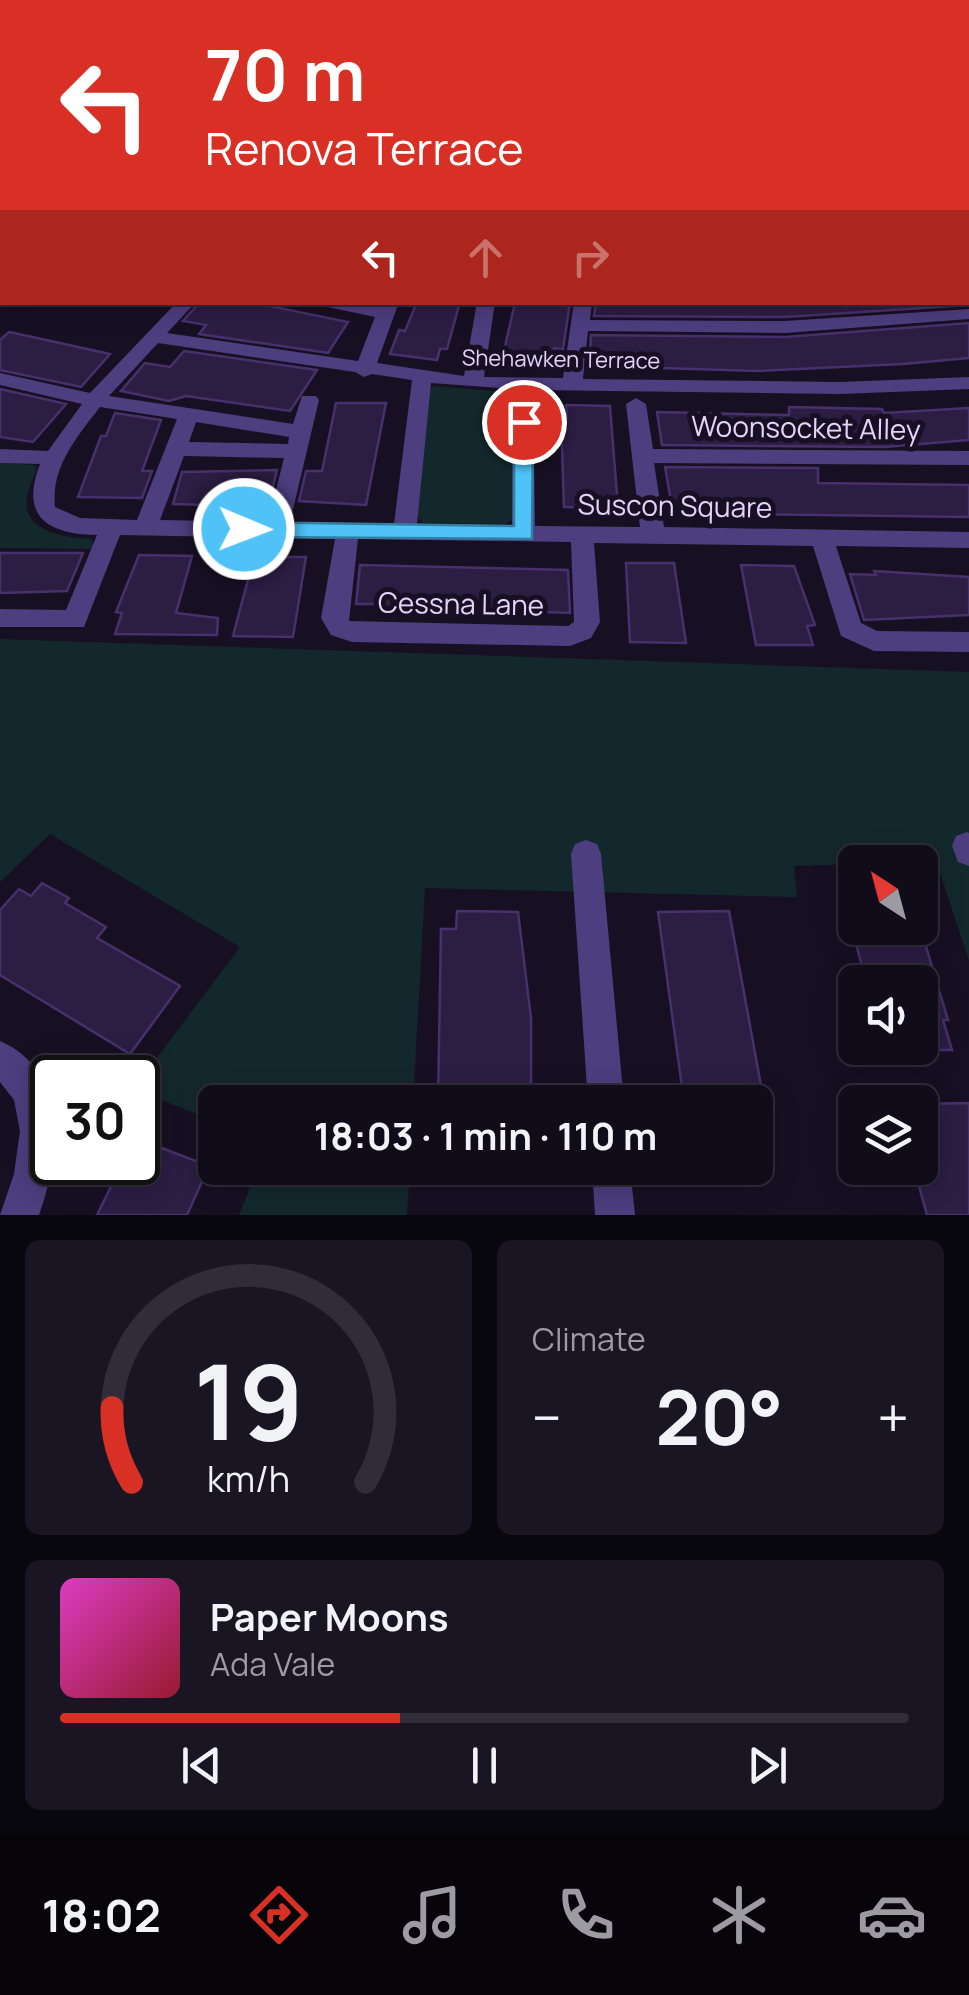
<!DOCTYPE html>
<meta charset="utf-8">
<style>
body{margin:0;font-family:Manrope,sans-serif;background:#1a1523;color:#f1f3f6;height:100vh;display:flex;flex-direction:column;font-size:38px;white-space:nowrap}
*{box-sizing:border-box;margin:0}
p{font-size:32px;color:#9c9ba2}
.icon{flex:none;width:55px;height:55px;fill:none;stroke:currentColor;stroke-width:2;stroke-linecap:round;stroke-linejoin:round}
.map{position:relative;height:1215px;overflow:hidden}
.panel{display:flex;flex-direction:column;gap:25px;padding:25px;background:#09070e;flex:1}
.panel>*{flex:none}
.guide{position:absolute;left:0px;top:0px;width:970px;height:305px;box-shadow:0 5px 25px #0003,0 0 0 2px #302c39;background:#d93025;color:#fff;overflow:hidden}
.needle{width:65px;rotate:324deg}
.buttons{position:absolute;left:838px;top:845px;display:grid;gap:20px}
.buttons a{display:grid;place-items:center;width:100px;height:100px;border-radius:15px;background:#110c1a;box-shadow:0 5px 25px #0003,0 0 0 2px #302c39;font-size:50px}
.speed{position:absolute;left:30px;top:1055px;display:flex;gap:20px;font-size:50px;font-weight:700;text-align:center}
.speed>*{display:grid;place-content:center;width:130px;height:130px;border-radius:50%;background:#110c1a;box-shadow:0 5px 25px #0003,0 0 0 2px #302c39;line-height:1}
.speed .limit{border:5px solid #111;border-radius:15px;background:#fff;color:#111}
.pin{position:absolute;display:grid;place-items:center;width:85px;height:85px;color:#fff;margin:-42px;border:5px solid #fff;border-radius:50%;box-shadow:0 2px 10px #0007}
.me{position:absolute;width:110px;margin:-55px;rotate:91deg;stroke-linejoin:round;filter:drop-shadow(0 0 8px #0008)}
.turn{display:flex;align-items:center;gap:35px;height:210px;padding:0 40px;font-size:45px}
.turn .icon{width:130px;height:130px;stroke-width:2.5}
.turn b{display:block;font-size:70px;line-height:85px}
.lanes{display:flex;align-items:center;height:95px;padding:0 40px;background:#0003;justify-content:center;gap:50px;direction:ltr}
.lanes .off{opacity:.35}
.big{font-size:75px;font-weight:700;line-height:1.1}
.panel .card{flex:1;display:flex;flex-direction:column;justify-content:center;gap:15px;min-width:0;padding:0 35px;border-radius:15px;background:#1a1523}
.panel .dial{align-items:center;gap:0}
.dial svg{height:260px;overflow:visible;fill:none;stroke:#302c39;stroke-width:7;stroke-linecap:round;text-anchor:middle}
.dial text{fill:#f1f3f6;stroke:none}
.song{display:flex;align-items:center;gap:30px}
.cover{width:120px;height:120px;border-radius:15px;background:linear-gradient(135deg,hsl(310 70% 55%),hsl(350 70% 35%))}
.played{height:10px;border-radius:5px;background:linear-gradient(90deg,#d93025 40%,#302c39 40%)}
.keys{display:flex;justify-content:space-around;direction:ltr}
.heat{display:flex;justify-content:space-between;align-items:center;font-size:55px;direction:ltr}
.panel .tiles{flex:1;display:grid;gap:25px;grid-template-columns:1fr 1fr}
.card:last-child{grid-column:span 2}
.trip{position:absolute;left:198px;top:1085px;width:575px;height:100px;border-radius:15px;background:#110c1a;box-shadow:0 5px 25px #0003,0 0 0 2px #302c39;font-weight:700;line-height:100px;text-align:center}
.tabs{display:flex;height:160px;justify-content:space-around;align-items:center;background:#07050a;color:#9c9ba2}
.tabs .icon{width:70px;height:70px}
.tabs .on{color:#d93025}
.tabs b{font-size:45px;color:#f1f3f6}
.map>svg:first-child{display:block}
</style>
<div class="map">
<svg width="969" height="1215" viewBox="0 0 969 1215">
<rect width="100%" height="100%" fill="#171023"/>
<g fill="#13282d">
<polygon points="436,386 515,393 516,518 505,524 423,523 415,516 430,388"/>
<path d="M0,463L34,465L37,470C8,524 44,536 92,539L93,549L0,548Z"/>
<polygon points="0,639 969,672 969,961 939,870 920,869 920,862 794,866 797,897 425,888 413,1102 215,1102 215,1121 138,1091 138,1083 240,947 50,834 0,882"/>
<polygon points="258,1168 410,1168 407,1215 239,1215"/>
</g>
<g fill="none" stroke-linecap="round" stroke-linejoin="round">
<polyline stroke="#0d153f" stroke-width="4" points="160,0 172,2"/>
</g>
<g fill="#2c1d43" stroke="#48306d" stroke-width="2.5">
<polygon points="200,302 250,302 348,322 328,353 199,334 206,325 183,321"/>
<polygon points="417,302 460,302 447,349 440,349 437,360 390,354 399,330 405,331"/>
<polygon points="521,302 570,302 563,349 554,348 550,369 510,365 512,356 503,355 514,307"/>
<polygon points="596,302 969,302 969,305 785,317 594,316"/>
<polygon points="969,323 969,358 903,364 758,371 595,366 595,352 590,351 591,335 785,337"/>
<polygon points="9,332 46,340 110,354 81,387 0,370 0,340"/>
<polygon points="184,351 317,370 290,411 186,396 169,401 121,391 145,363 170,367"/>
<polygon points="0,389 66,404 33,442 0,437"/>
<polygon points="336,403 386,403 366,505 299,501 306,471 322,471"/>
<polygon points="566,405 610,406 618,508 564,507 561,418 567,418"/>
<polygon points="789,407 882,409 884,413 969,408 969,440 884,447 662,445 657,412 789,415"/>
<polygon points="115,413 161,420 142,471 152,471 142,498 78,497 101,436 106,436"/>
<polygon points="665,467 818,468 818,483 969,485 969,517 673,513"/>
<polygon points="277,470 268,507 173,504 182,472"/>
<polygon points="0,553 83,553 67,591 0,593"/>
<polygon points="139,555 192,556 176,613 218,618 217,635 115,634 122,613 116,612"/>
<polygon points="254,557 306,557 293,637 233,636"/>
<polygon points="626,563 674,563 686,643 630,642"/>
<polygon points="360,565 568,570 570,613 489,610 488,606 380,609 380,604 356,604"/>
<polygon points="741,565 794,566 815,625 807,626 813,645 756,645"/>
<polygon points="874,571 969,577 969,615 864,620 850,574 876,575"/>
<polygon points="42,883 69,898 65,903 106,927 97,938 180,986 130,1054 0,975 0,910 19,889 31,896"/>
<polygon points="457,911 518,912 531,1018 531,1102 438,1102 441,929 456,929"/>
<polygon points="729,911 764,1102 684,1102 658,912"/>
<polygon points="852,928 921,930 948,1020 943,1020 952,1050 920,1050 920,982 866,982"/>
<polygon points="969,1103 969,1215 927,1215 914,1168 920,1168 920,1104"/>
<polygon points="138,1139 209,1166 187,1215 97,1215 123,1162 138,1162"/>
</g>
<g fill="none" stroke-linecap="round" stroke-linejoin="round">
<rect fill="#4d3e7f" fill-rule="evenodd" x="0" y="88" width="2" height="4"/>
<g fill="#4d3e7f" fill-rule="evenodd">
<polygon points="549,0 559,0 560,2 550,2"/>
<polygon points="802,0 819,0 820,2 804,2"/>
<polygon points="968,52 969,53 969,61 968,60"/>
<rect x="968" y="78" width="1" height="8"/>
<path d="M177,302H196L167,333L358,361L375,317L304,302L379,307L381,302H399L377,363L464,376L477,302H495L484,377L563,378L574,302H592L590,320L785,321L969,309V319L785,333L588,331L583,379L840,382L969,377V389L840,394L533,390L535,526L640,527L626,404L636,398L646,404L653,449L969,451V465L654,463L664,527L969,532V548L836,546L861,623L877,631L969,632V652L874,651L841,636L813,546L594,543L600,622L591,638L570,646L352,642L331,635L321,618L335,539L120,535L84,627H0V609L66,610L97,535C46,534 20,516 40,464L0,463V449L48,451L82,404L0,385V373L90,393ZM158,343L355,372L364,377L372,374L412,380L394,524L290,522L319,400L316,396H302L293,424L109,396ZM431,383L513,389L512,525L417,524ZM100,407L177,419L137,520L80,518L55,507C51,467 76,438 100,407ZM196,422L289,437L288,444L189,442ZM184,456L284,458L268,522L160,520ZM358,539L571,542L574,622L568,626L349,621Z"/>
<polygon points="967,832 969,833 969,866 958,862 952,846 956,836"/>
<polygon points="586,840 597,844 601,854 624,1102 588,1102 571,854 575,844"/>
<path d="M0,1041C69,1070 60,1159 39,1215H0L14,1174L20,1131L14,1100L0,1082Z"/>
<polygon points="592,1168 630,1168 635,1215 595,1215"/>
</g>
<g fill="#8f71f6" fill-rule="evenodd">
<rect x="0" y="138" width="2" height="9"/>
<rect x="0" y="170" width="2" height="8"/>
<rect x="968" y="208" width="1" height="10"/>
<rect x="968" y="237" width="1" height="10"/>
</g>
</g>
<polygon fill="#4fc3f7" stroke="#337fa1" stroke-width="2.5" points="524,416 533,422 532,539 244,537 234,529 244,522 514,526 514,422"/>
<g text-anchor="middle" stroke-width="10" stroke-linejoin="round" paint-order="stroke">
<g font-size="22" fill="#e1d4fc" stroke="#171023">
<text transform="translate(561 359) rotate(1)" y="8">Shehawken Terrace</text>
</g>
<g font-size="28" fill="#e1d4fc" stroke="#171023">
<text transform="translate(806 428) rotate(1)" y="10">Woonsocket Alley</text>
<text transform="translate(675 506) rotate(1)" y="10">Suscon Square</text>
<text transform="translate(461 604) rotate(1)" y="10">Cessna Lane</text>
</g>
</g>
</svg>
<div class="buttons">
<a><svg class="needle" viewBox="-14 -14 28 28"><path d="M0-13l5 13h-10z" fill="#e53935"/><path d="M0 13l5-13h-10z" fill="#9c9ba2"/></svg></a>
<a><svg class="icon" aria-label="sound" viewBox="0 0 24 24"><path d="M4 9h4l5-4v14l-5-4H4zM17 9q2 3 0 6"/></svg></a>
<a><svg class="icon" aria-label="layers" viewBox="0 0 24 24"><path d="M12 4l9 5-9 5-9-5zM3 14l9 5 9-5"/></svg></a>
</div>
<div class="speed"><div class="limit">30</div></div>
<div class="pin" style="left:524px;top:422px;background:#d93025"><svg class="icon" aria-label="arrive" viewBox="0 0 24 24"><path d="M6 21V4h12l-3 4 3 4H6"/></svg></div>
<svg class="me" style="left:244px;top:529px" viewBox="-20 -20 40 40"><circle r="17" fill="#4fc3f7" stroke="#fff" stroke-width="3"/><path d="M0-11L8 9 0 5-8 9z" fill="#fff"/></svg>
<div class="trip">18:03 · 1 min · 110 m</div>
<div class="guide">
<div class="turn"><svg class="icon" aria-label="left" viewBox="0 0 24 24"><path d="M17 20v-9H6M10 6l-5 5 5 5"/></svg><div><b>70 m</b>Renova Terrace</div></div>
<div class="lanes"><svg class="icon" aria-label="left" viewBox="0 0 24 24"><path d="M17 20v-9H6M10 6l-5 5 5 5"/></svg><svg class="icon off" aria-label="ahead" viewBox="0 0 24 24"><path d="M12 20V5M6 11l6-6 6 6"/></svg><svg class="icon off" aria-label="right" viewBox="0 0 24 24"><path d="M7 20v-9h11M14 6l5 5-5 5"/></svg></div>
</div>
</div>
<section class="panel">
<div class="tiles">
<div class="card dial"><svg viewBox="0 0 100 80">
<path d="M14 69A42 42 0 1 1 86 69"/>
<path d="M14 69A42 42 0 0 1 8 46" stroke="#d93025"/>
<text x="50" y="56" font-size="32" font-weight="700">19</text>
<text x="50" y="72" font-size="11">km/h</text>
</svg></div>
<div class="card"><p>Climate</p>
<div class="heat"><a>−</a><b class="big">20°</b><a>+</a></div>
</div>
<div class="card">
<div class="song"><i class="cover"></i><div><b>Paper Moons</b><p>Ada Vale</p></div></div>
<div class="played"></div>
<div class="keys"><svg class="icon" aria-label="previous" viewBox="0 0 24 24"><path d="M18 5L8 12l10 7zM5 5v14"/></svg><svg class="icon" aria-label="pause" viewBox="0 0 24 24"><path d="M8 5v14M16 5v14"/></svg><svg class="icon" aria-label="next" viewBox="0 0 24 24"><path d="M6 5l10 7-10 7zM19 5v14"/></svg></div>
</div>
</div>
</section>
<nav class="tabs">
<b>18:02</b>
<svg class="icon on" aria-label="directions" viewBox="0 0 24 24"><path d="M12 3l9 9-9 9-9-9zM9 14v-3h6M13 9l2 2-2 2"/></svg>
<svg class="icon" aria-label="music" viewBox="0 0 24 24"><path d="M9 18V5l10-2v13"/><circle cx="6" cy="18" r="3"/><circle cx="16" cy="16" r="3"/></svg>
<svg class="icon" aria-label="phone" viewBox="0 0 24 24"><path d="M5 4h4l2 5-3 2q2 4 5 5l2-3 5 2v4C11 20 4 13 5 4z"/></svg>
<svg class="icon" aria-label="climate" viewBox="0 0 24 24"><path d="M12 3v18M4 7l16 10M4 17L20 7"/></svg>
<svg class="icon" aria-label="car" viewBox="0 0 24 24"><path d="M5 17H2v-5l4-1 3-4h7l3 4 3 1v5h-3M9 17h6M6 11h13"/><circle cx="7" cy="17" r="2"/><circle cx="17" cy="17" r="2"/></svg>
</nav>
